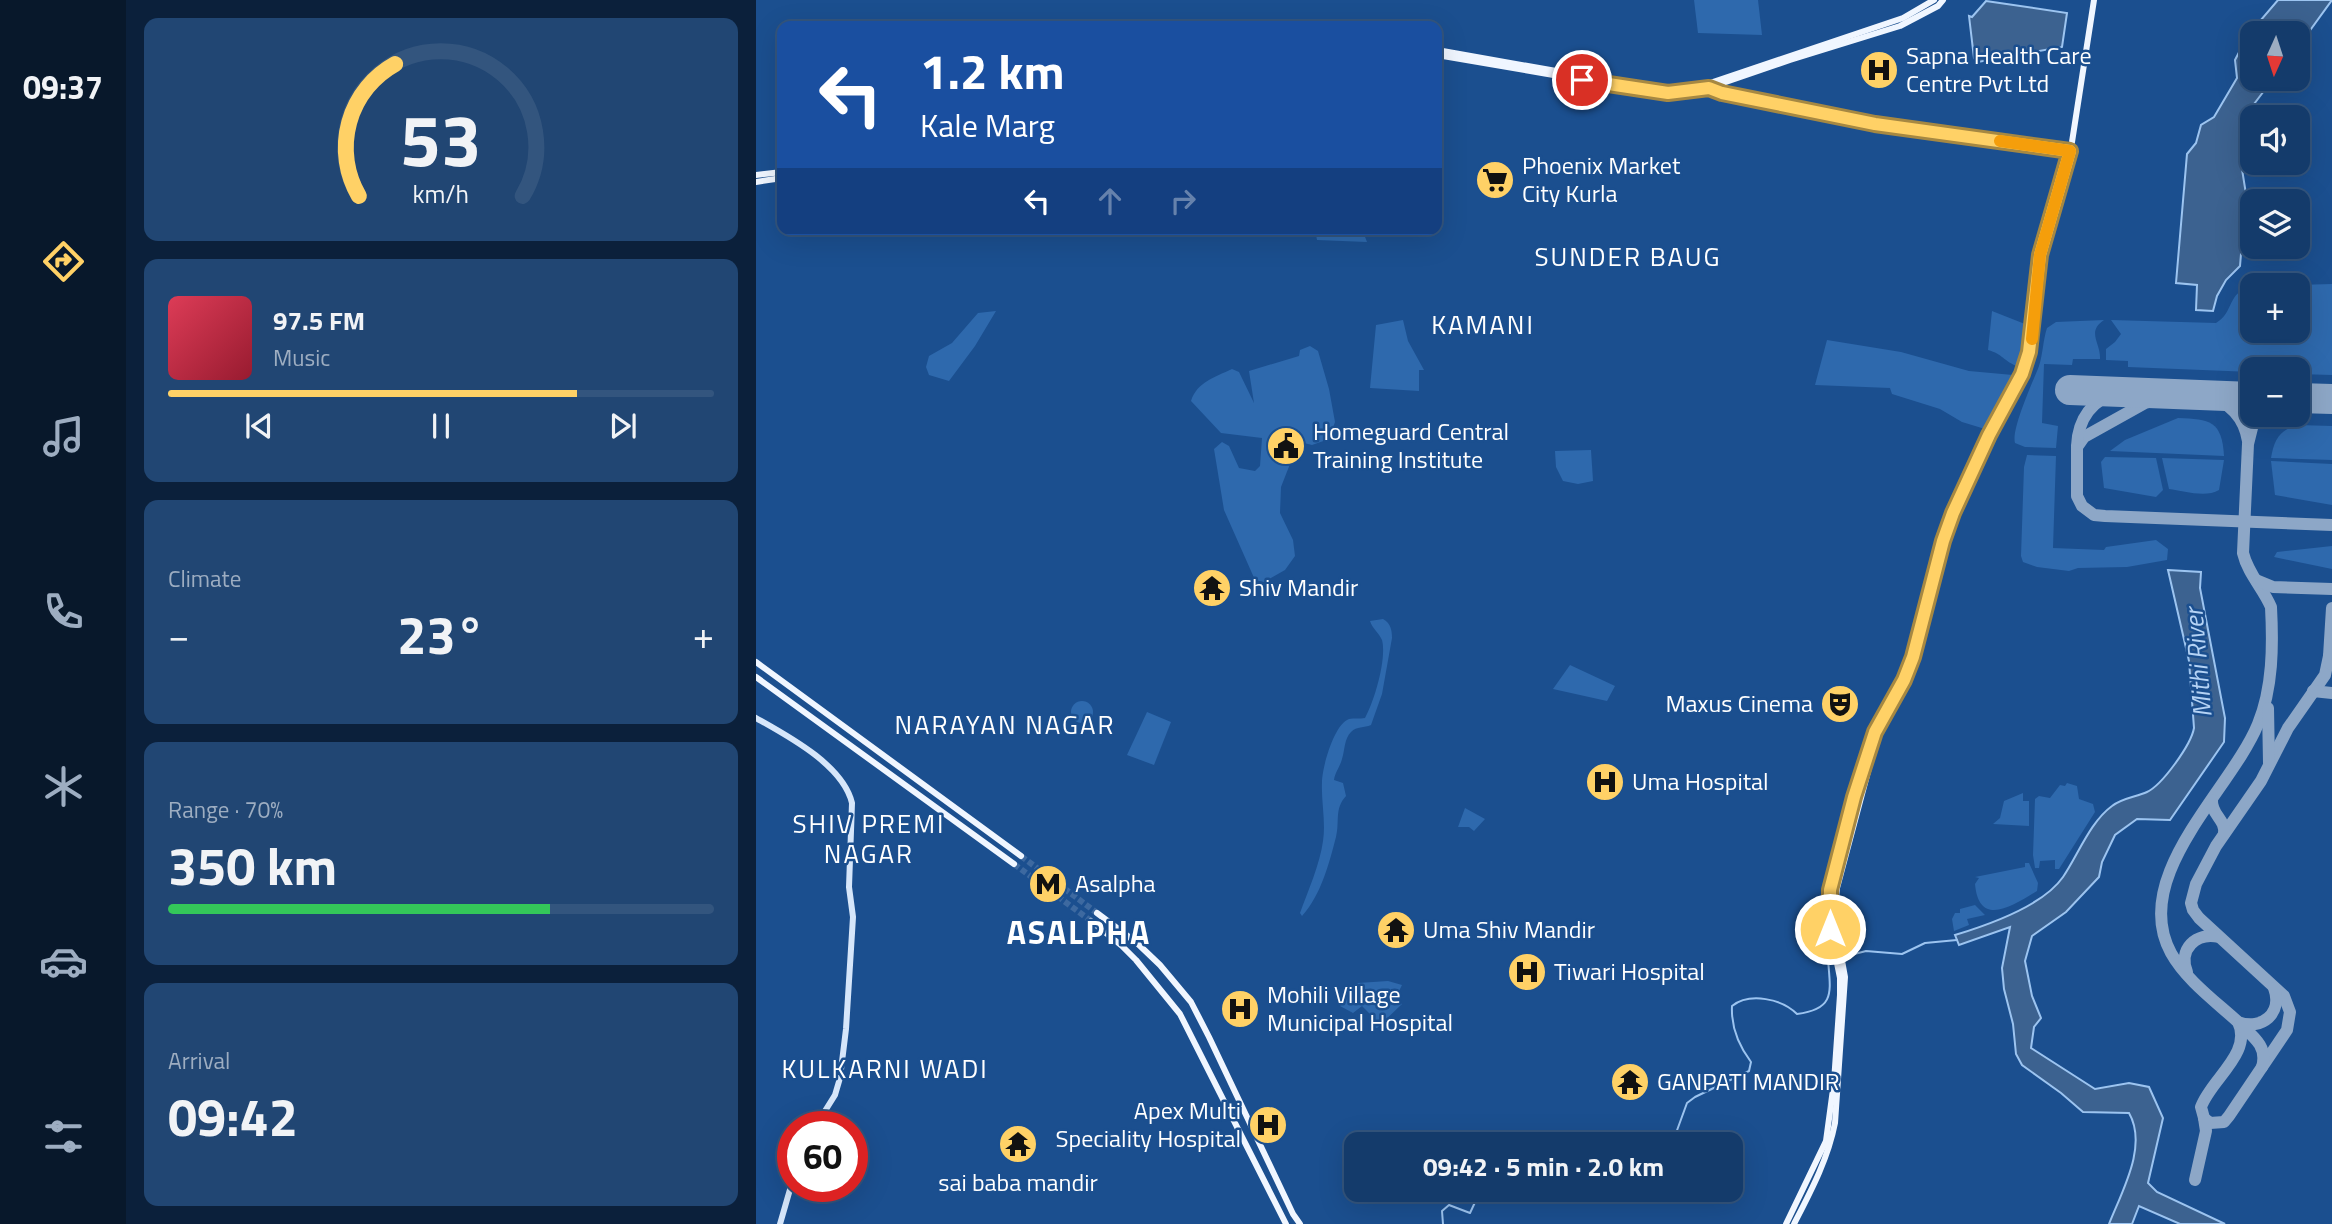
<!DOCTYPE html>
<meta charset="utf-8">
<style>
body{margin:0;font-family:"Titillium Web",sans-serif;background:#214673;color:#f1f3f6;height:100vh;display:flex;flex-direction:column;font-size:26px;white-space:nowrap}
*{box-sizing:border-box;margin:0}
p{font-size:23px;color:#9dadc1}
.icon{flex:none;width:38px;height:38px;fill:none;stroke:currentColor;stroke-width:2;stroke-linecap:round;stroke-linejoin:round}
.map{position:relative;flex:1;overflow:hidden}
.details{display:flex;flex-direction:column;gap:18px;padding:18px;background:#0b203b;width:630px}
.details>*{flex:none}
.hud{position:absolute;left:21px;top:21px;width:665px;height:214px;border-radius:14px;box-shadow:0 7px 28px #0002,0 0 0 2px #33557e;background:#1a4fa0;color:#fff;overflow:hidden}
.needle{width:46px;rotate:183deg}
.controls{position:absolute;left:1484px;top:21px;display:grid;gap:14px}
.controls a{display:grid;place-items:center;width:70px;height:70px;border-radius:14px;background:#143b6b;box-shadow:0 7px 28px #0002,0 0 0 2px #33557e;font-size:35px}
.speed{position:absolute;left:21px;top:1111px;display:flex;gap:14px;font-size:35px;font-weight:700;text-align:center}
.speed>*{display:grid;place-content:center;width:91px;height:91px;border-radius:50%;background:#143b6b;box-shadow:0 7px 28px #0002,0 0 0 2px #33557e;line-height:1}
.speed .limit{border:10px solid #d22;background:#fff;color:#111}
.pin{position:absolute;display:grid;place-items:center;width:60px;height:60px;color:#fff;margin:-30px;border:4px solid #fff;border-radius:50%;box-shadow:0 2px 7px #0007}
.me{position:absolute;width:77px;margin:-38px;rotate:0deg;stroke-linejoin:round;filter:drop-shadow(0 0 5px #0008)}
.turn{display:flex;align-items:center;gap:24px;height:147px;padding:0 28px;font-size:32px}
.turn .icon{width:91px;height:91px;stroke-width:2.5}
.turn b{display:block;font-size:49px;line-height:60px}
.lanes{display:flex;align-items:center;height:66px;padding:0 28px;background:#0003;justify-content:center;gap:35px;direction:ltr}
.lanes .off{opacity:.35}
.big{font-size:52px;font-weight:700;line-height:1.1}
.details .tile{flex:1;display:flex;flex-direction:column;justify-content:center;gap:10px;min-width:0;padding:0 24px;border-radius:14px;background:#214673}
.details .dial{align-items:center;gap:0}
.dial svg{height:182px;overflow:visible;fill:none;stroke:#33557e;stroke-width:7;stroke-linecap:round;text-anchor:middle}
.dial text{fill:#f1f3f6;stroke:none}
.song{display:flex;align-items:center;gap:21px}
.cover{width:84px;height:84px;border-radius:10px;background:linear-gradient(135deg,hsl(350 70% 55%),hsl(350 70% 35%))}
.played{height:7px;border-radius:4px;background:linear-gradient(90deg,#ffd166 75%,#33557e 75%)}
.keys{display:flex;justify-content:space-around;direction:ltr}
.heat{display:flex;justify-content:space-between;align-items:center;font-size:38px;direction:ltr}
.charge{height:10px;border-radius:5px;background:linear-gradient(90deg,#34c759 70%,#33557e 0)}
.trip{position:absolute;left:588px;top:1132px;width:399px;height:70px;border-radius:14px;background:#143b6b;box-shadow:0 7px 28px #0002,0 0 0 2px #33557e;font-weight:700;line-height:70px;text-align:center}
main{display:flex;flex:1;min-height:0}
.tab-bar{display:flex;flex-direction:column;width:126px;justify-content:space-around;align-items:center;background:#08182b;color:#9dadc1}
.tab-bar .icon{width:49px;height:49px}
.tab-bar .on{color:#ffd166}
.tab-bar b{font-size:32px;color:#f1f3f6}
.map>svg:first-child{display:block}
</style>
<main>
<nav class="tab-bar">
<b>09:37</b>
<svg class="icon on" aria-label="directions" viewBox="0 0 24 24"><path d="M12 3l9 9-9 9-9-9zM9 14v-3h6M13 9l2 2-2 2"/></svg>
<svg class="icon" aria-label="music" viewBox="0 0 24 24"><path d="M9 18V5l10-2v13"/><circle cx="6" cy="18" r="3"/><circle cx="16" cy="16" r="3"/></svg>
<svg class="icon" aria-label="phone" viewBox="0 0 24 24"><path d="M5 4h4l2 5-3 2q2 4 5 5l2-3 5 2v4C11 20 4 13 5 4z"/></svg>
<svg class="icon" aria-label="climate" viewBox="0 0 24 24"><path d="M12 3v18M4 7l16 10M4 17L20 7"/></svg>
<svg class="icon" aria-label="car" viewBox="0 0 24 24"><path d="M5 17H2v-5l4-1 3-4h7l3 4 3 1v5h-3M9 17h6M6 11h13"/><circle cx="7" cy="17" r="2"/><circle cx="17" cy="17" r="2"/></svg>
<svg class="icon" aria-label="filters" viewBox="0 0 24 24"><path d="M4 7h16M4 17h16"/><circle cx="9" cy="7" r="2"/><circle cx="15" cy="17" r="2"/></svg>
</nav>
<section class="details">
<div class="tile dial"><svg viewBox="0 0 100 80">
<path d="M14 69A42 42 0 1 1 86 69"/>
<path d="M14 69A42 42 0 0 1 30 11" stroke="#ffd166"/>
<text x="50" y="56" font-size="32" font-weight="700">53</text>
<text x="50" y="72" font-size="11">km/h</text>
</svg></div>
<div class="tile">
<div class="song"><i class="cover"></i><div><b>97.5 FM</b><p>Music</p></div></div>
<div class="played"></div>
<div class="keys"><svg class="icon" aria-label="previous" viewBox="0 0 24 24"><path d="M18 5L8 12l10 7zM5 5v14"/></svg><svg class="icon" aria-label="pause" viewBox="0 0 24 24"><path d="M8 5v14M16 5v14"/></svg><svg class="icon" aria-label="next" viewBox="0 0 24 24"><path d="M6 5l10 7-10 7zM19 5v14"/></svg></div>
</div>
<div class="tile"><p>Climate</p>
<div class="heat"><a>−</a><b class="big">23°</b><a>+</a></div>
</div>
<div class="tile"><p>Range · 70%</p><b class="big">350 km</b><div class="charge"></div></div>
<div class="tile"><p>Arrival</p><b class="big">09:42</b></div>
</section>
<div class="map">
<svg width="1576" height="1224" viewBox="0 0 1576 1224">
<rect width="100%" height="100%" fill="#1b4f8f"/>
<g fill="#2e69ad">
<polygon points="938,0 1002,0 1006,35 942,33"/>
<polygon points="559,229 606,229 611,242 561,240"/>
<path d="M1576,284V375L1542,374V369H1496V372L1372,367V361L1350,360V349L1359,342L1365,334L1355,320L1460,323C1479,312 1470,292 1496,287V331H1542L1541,285Z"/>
<polygon points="240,311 219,346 193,381 173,375 170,367 173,356 196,343 222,313"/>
<path d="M1236,311L1274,326L1263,367C1247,361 1247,354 1232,350Z"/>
<polygon points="647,320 652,341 668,370 663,370 663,391 614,388 620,325"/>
<path d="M1348,320C1330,332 1345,343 1344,359H1317L1316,365L1288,364L1286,423L1302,426L1300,448L1269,447L1259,443C1255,429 1277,382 1283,366C1287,353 1287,340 1291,328L1300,322Z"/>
<polygon points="1071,340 1145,352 1213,371 1257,375 1229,429 1206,422 1184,409 1136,394 1134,388 1059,385"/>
<path d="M554,346L562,351L573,389L579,422L573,439L556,445L540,441L527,446L534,464L525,487L524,513L537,540L539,556L529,570L508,582L499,580L468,510L458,449L466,442L473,446L483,468L499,471L504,466L506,438L465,433L435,401C441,382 459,377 476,369L483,372L498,403L493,371L543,356L544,350Z"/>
<path d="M1422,418C1454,419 1466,421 1468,456L1354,451L1369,440Z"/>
<path d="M1542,425L1576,426V460L1515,458C1518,440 1523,430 1542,425Z"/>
<polygon points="835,450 837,481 822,484 807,481 800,467 799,451"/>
<polygon points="1271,455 1300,456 1297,548 1348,550 1350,547 1400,540 1412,549 1411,560 1371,567 1322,568 1313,571 1281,567 1267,562 1265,556 1268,467"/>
<polygon points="1349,457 1400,458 1407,490 1400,497 1348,488 1345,462"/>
<path d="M1406,458L1468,460L1463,490C1450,498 1427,491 1413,489Z"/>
<polygon points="1515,461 1576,464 1576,505 1519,495"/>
<polygon points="1576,546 1576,569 1518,557 1521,552"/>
<path d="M627,619C635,623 636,631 636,638L626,694L615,725C608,728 601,726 595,732C588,739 589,750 586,759C584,767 579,772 578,780L587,783L590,796C578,809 584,821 580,837C573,864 565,895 546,916L544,913C552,891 564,864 567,841C570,822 565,801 566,782C566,768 578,724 593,719C598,718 604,719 609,718C618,702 631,659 626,640C623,633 616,628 614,621Z"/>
<polygon points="814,665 859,686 851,701 797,689"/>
<circle cx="326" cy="712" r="11"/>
<polygon points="391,712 415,722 398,765 371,755"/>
<polygon points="1311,783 1321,786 1323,799 1337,804 1339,812 1303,869 1299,869 1299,860 1284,861 1283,868 1279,868 1277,855 1279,799 1283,796 1294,798 1304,785 1309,786"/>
<polygon points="1267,793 1267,801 1273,801 1273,826 1237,824 1244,818 1248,801"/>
<polygon points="709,808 729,819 718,831 713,827 702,827"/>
<path d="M1269,863H1273L1282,883L1281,891C1258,905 1223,929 1219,884L1223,878L1219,877L1269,867Z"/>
<polygon points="1219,905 1229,915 1211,919 1213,925 1198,931 1196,919 1199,913 1204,913 1204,909"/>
<polygon points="632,981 646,985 639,999 646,1004 621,1028 614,1026 613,1013 606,1006 597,1013 584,1006 602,983"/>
</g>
<g fill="#3c6290" stroke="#9cc4f0" stroke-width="2">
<polygon points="1522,0 1576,0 1542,47 1542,33 1496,33 1496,79 1517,79 1492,112 1484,131 1485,163 1490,194 1484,266 1470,280 1461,296 1457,311 1440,310 1441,285 1420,283 1431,154 1440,143 1445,125 1458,117 1481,78 1479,60 1492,35"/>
<polygon points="1230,1 1311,13 1306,47 1222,62 1218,58 1213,16 1216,17"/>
<path d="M1412,570L1445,572L1444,588L1469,718L1468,742L1414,820L1381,819L1359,835L1346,862L1343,877L1310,912L1276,936L1269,961L1276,996L1285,1018L1278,1027L1275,1048L1339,1089L1373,1083L1393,1087L1407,1118L1392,1183L1401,1192L1469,1224H1424L1383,1206L1376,1224H1353C1366,1191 1392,1146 1373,1113L1327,1112L1305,1093L1266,1065L1260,1054L1257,1024L1248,989L1246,968L1254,927L1203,945L1199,935C1232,925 1287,906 1307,877C1322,855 1334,822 1356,806C1366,798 1380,797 1391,792C1406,785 1435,745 1438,728L1433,661Z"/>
</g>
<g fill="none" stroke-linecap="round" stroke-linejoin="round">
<g stroke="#9cc4f0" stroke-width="2">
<polyline points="1087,957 1110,951 1146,954 1169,943 1201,940"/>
<path d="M916,1144L931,1103L939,1097L993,1071L995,1062C983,1046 975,1026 976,1006C994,992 1026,999 1041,1014C1081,1009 1074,990 1072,959L1078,958"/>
<path d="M815,1190L818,1195C828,1196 835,1196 844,1190"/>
<polyline points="687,1224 686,1211 693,1205 714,1213 721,1198 728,1190"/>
</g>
<g stroke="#8da7c7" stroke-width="12">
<polyline points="1418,394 1389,403 1328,437 1321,447 1321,496 1326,506 1338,515 1349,516 1576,525"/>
<path d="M1450,395C1473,402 1488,416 1492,441"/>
<path d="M1504,415L1497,424L1492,444L1487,553C1492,574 1507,588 1515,607C1517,645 1517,688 1502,724C1475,790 1373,876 1415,953C1430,980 1459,1001 1482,1022C1497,1053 1455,1079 1445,1107L1448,1118L1454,1123L1468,1122L1473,1116L1531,1030L1534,1012L1528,996L1443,918L1437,910L1435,903L1440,884L1460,846L1505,781L1532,728L1569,675L1573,656"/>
<path d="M1321,446C1322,419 1336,399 1363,392"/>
<polyline points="1500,580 1517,587 1576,589"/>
<polyline points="1575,664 1573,656 1576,608"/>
<polyline points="1557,691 1576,693"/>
<polyline points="1512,708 1513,763"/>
<path d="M1456,800C1455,815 1470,819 1468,834"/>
<path d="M1431,972C1422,949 1440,932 1463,937"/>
<path d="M1482,1022C1506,1031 1527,1013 1518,988"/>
<path d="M1484,1024C1498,1037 1512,1047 1506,1067"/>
<polyline points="1439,1180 1450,1131 1448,1118"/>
</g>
<g stroke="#8da7c7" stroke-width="30">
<polyline points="1314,390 1496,397"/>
<polyline points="1542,398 1576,399"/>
</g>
<g stroke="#3d69a0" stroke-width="6" stroke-dasharray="6 3" stroke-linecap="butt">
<polyline points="265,856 341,913"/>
<polyline points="258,864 335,921"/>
</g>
<g stroke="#d6e6fa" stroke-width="6">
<polyline points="952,85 966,93 1120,124 1314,151"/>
<path d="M0,718C32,736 87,765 96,803L93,887L97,917L90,1029L84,1078L79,1095L59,1127"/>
<polyline points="24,1224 37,1179"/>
</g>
<g stroke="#f0f6ff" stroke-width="6">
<polyline points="681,50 891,87 917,88 951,84 1147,18 1178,0"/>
<polyline points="681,55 867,87 912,93 933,91 964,84 1034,60 1144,26 1182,6 1187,0"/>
<polyline points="0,175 26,172"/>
<polyline points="0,182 26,178"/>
<polyline points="0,662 265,856"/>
<polyline points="0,677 258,864"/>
<polyline points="341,913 381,943 404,965 435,1002 453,1037 537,1214 544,1224"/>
<polyline points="335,921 366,946 380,960 424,1014 530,1224"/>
<polyline points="1030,1224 1070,1141 1078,1082 1084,995 1084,978 1074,929 1073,908 1081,861 1109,763"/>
<path d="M1038,1224C1055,1191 1072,1159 1079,1123L1089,977L1078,917L1081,888L1122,734L1149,684L1187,541L1197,513L1228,447L1266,374L1273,352L1284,255L1316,142L1338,0"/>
</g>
</g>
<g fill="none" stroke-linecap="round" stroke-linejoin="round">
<defs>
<polyline id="route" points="826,80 912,93 953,88 966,93 1119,124 1314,151 1284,255 1273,352 1266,374 1233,435 1197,513 1187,541 1157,657 1148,680 1119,732 1098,797 1074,890 1074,929"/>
</defs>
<use href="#route" stroke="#a68842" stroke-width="18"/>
<use href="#route" stroke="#ffd166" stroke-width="12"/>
<polyline stroke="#f59e0b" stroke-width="12" points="1244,141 1314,151 1284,255 1276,339"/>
</g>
<defs>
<symbol id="hospital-disc" viewBox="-11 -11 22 22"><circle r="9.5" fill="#ffd166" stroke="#1b4f8f"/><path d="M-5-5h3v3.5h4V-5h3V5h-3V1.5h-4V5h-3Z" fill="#111"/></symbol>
<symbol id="supermarket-disc" viewBox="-11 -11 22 22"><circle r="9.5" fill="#ffd166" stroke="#1b4f8f"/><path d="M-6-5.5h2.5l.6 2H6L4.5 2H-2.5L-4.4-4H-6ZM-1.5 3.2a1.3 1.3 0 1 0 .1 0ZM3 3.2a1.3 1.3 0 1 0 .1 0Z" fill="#111"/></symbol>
<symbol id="civic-disc" viewBox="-11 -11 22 22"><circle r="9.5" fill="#ffd166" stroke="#1b4f8f"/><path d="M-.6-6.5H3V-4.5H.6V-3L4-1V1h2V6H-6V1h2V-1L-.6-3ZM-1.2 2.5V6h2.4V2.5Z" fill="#111"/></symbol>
<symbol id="temple-disc" viewBox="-11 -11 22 22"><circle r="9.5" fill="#ffd166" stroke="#1b4f8f"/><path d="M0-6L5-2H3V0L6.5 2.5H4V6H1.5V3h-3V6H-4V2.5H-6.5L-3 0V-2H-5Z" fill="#111"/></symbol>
<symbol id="theatre-disc" viewBox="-11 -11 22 22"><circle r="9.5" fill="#ffd166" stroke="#1b4f8f"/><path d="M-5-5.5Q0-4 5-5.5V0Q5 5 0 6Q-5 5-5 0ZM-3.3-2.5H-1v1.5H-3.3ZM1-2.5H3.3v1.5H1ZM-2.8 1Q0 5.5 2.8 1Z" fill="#111"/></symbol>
<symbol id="metro-disc" viewBox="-11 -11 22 22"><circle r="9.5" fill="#ffd166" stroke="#1b4f8f"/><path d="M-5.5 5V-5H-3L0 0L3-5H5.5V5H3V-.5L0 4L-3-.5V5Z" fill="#111"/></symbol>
</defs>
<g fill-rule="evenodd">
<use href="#hospital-disc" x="1101" y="48" width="44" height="44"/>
<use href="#supermarket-disc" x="717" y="158" width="44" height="44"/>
<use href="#civic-disc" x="508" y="424" width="44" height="44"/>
<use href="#temple-disc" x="434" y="566" width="44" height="44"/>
<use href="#theatre-disc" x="1062" y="682" width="44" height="44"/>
<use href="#hospital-disc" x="827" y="760" width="44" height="44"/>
<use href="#metro-disc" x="270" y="862" width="44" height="44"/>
<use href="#temple-disc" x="618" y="908" width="44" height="44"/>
<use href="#hospital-disc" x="749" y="950" width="44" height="44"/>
<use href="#hospital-disc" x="462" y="987" width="44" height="44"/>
<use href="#temple-disc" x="852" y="1060" width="44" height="44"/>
<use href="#hospital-disc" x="490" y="1103" width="44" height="44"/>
<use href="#temple-disc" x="240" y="1122" width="44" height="44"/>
</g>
<g text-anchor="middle" stroke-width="5" stroke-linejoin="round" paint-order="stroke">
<g font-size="24" fill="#fff" stroke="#1b4f8f" text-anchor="start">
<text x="1150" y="64">Sapna Health Care<tspan x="1150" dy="28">Centre Pvt Ltd</tspan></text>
<text x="766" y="174">Phoenix Market<tspan x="766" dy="28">City Kurla</tspan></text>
<text x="557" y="440">Homeguard Central<tspan x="557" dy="28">Training Institute</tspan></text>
<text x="483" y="596">Shiv Mandir</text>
<text x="1057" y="712" text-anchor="end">Maxus Cinema</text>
<text x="876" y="790">Uma Hospital</text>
<text x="319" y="892">Asalpha</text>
<text x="667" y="938">Uma Shiv Mandir</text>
<text x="798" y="980">Tiwari Hospital</text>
<text x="511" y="1003">Mohili Village<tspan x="511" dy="28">Municipal Hospital</tspan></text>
<text x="901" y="1090">GANPATI MANDIR</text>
<text x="485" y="1119" text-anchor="end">Apex Multi<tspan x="485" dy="28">Speciality Hospital</tspan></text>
<text x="262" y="1191" text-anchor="middle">sai baba mandir</text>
</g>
<g font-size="26" letter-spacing="2" fill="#fff" stroke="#1b4f8f">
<text x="872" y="266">SUNDER BAUG</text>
<text x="727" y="334">KAMANI</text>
<text x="249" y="734">NARAYAN NAGAR</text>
<text x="113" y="833">SHIV PREMI<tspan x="113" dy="30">NAGAR</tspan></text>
<text x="129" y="1078">KULKARNI WADI</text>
</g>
<g font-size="26" font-style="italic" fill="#b5d3f5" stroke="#1b4f8f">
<text transform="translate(1442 663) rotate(-95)" y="9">Mithi River</text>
</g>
<g font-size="32" font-weight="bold" letter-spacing="2" fill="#fff" stroke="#1b4f8f">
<text x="323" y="944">ASALPHA</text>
</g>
</g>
</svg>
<div class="controls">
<a><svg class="needle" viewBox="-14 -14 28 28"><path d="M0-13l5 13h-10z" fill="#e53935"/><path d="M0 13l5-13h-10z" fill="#9dadc1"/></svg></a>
<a><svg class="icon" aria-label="sound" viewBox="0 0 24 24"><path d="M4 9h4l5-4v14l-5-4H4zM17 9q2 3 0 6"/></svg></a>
<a><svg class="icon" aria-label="layers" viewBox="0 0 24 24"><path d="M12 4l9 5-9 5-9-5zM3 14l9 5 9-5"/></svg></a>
<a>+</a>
<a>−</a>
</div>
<div class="speed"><div class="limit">60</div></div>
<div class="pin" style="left:826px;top:80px;background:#d93025"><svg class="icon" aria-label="arrive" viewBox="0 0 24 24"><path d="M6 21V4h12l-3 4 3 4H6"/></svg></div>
<svg class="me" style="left:1074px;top:929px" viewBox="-20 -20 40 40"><circle r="17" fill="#ffd166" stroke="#fff" stroke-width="3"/><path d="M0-11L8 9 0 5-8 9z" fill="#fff"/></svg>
<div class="trip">09:42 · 5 min · 2.0 km</div>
<div class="hud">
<div class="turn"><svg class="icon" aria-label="left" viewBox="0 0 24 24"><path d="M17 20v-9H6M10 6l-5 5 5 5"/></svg><div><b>1.2 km</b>Kale Marg</div></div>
<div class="lanes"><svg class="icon" aria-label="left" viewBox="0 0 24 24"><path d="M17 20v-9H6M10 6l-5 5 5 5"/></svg><svg class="icon off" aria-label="ahead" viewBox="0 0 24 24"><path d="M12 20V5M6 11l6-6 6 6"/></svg><svg class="icon off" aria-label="right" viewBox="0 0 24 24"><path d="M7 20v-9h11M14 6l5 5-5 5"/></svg></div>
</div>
</div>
</main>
